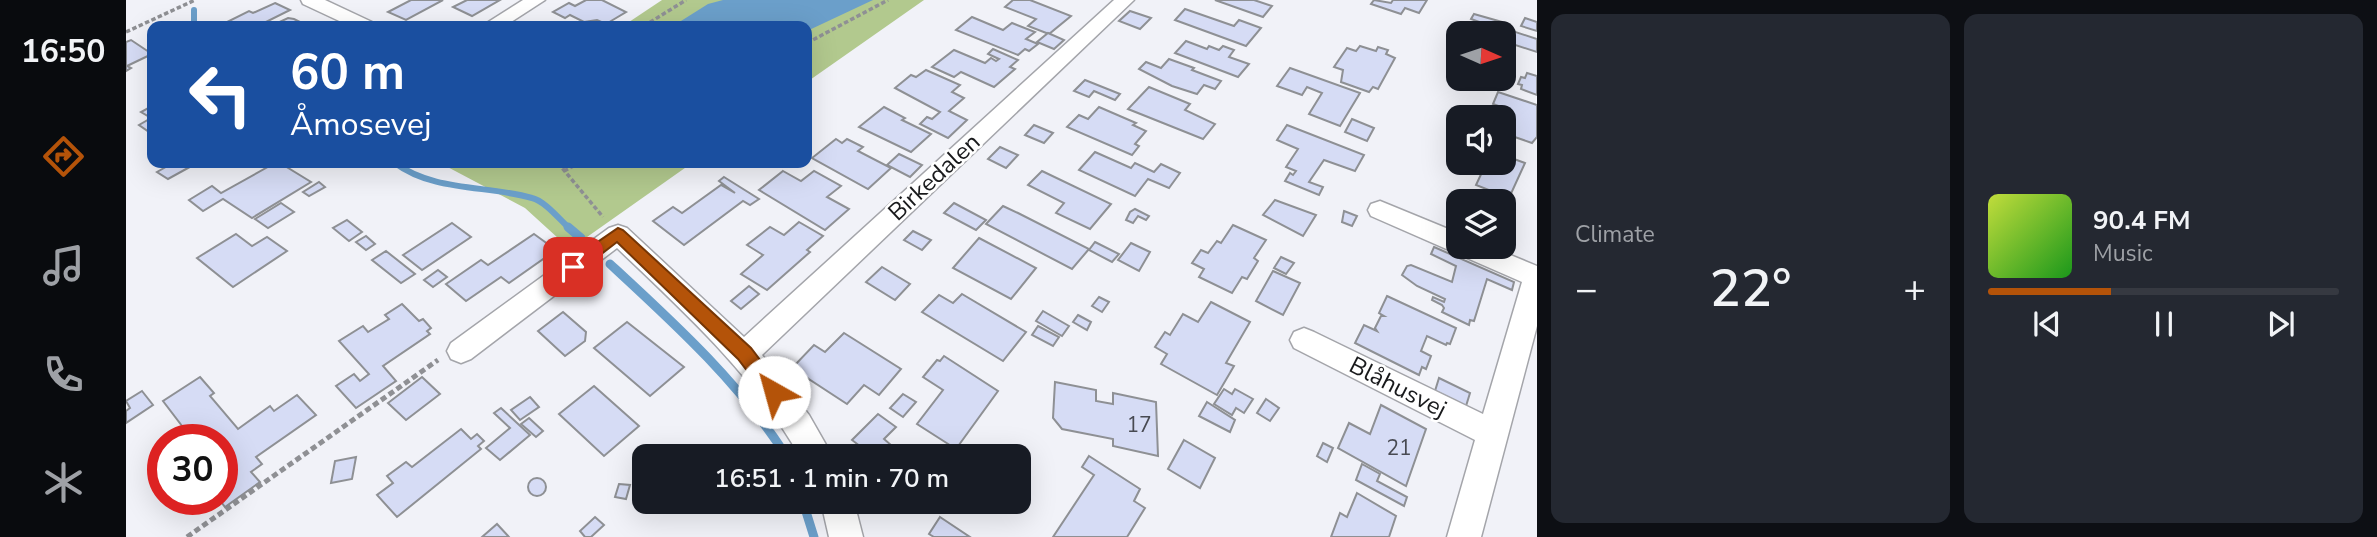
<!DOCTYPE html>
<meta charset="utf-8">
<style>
body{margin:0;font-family:"Nunito Sans",sans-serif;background:#242831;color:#f1f3f6;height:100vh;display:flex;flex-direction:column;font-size:26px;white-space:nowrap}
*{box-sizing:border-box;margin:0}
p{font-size:23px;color:#9ea1a6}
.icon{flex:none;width:38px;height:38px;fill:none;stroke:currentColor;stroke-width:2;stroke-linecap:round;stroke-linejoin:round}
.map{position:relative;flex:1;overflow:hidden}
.drawer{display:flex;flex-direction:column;gap:14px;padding:14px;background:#0d0f14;width:840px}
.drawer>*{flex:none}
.hud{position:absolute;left:21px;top:21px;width:665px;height:147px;border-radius:14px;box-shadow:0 7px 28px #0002;background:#1a4fa0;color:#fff;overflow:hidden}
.needle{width:46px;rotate:93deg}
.controls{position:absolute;left:1320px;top:21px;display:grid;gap:14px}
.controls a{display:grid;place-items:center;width:70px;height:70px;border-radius:14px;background:#171b24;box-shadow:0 7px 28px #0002;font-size:35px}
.speed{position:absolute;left:21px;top:424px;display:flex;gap:14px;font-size:35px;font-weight:700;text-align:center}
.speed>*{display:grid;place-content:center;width:91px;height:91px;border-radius:50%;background:#171b24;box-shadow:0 7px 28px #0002;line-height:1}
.speed .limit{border:10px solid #d22;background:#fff;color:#111}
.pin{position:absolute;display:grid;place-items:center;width:60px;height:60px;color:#fff;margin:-30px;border-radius:14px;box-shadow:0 4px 10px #0006}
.me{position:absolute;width:77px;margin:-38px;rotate:322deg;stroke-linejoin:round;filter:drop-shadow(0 0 5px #0008)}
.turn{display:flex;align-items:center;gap:24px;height:147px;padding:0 28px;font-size:32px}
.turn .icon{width:91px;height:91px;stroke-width:2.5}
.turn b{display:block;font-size:49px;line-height:60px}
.big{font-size:52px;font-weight:600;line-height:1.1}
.drawer .widget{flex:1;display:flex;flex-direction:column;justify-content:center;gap:10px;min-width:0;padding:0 24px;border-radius:14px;background:#242831}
.song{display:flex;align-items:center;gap:21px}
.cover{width:84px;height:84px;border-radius:10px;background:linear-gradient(135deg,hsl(70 70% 55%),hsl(120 70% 35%))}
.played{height:7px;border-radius:4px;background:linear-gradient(90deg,#b45309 35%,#363941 35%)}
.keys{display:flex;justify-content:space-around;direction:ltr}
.heat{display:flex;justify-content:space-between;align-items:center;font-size:38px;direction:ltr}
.drawer .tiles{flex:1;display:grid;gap:14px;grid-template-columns:repeat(2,1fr)}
.trip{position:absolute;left:506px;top:444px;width:399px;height:70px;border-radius:14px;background:#171b24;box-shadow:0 7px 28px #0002;font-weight:600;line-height:70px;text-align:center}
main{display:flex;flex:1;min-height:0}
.menu{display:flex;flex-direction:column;width:126px;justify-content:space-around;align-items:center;background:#090b0e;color:#9ea1a6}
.menu .icon{width:49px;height:49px}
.menu .selected{color:#b45309}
.menu b{font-size:32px;color:#f1f3f6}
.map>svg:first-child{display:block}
</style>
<main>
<nav class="menu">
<b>16:50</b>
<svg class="icon selected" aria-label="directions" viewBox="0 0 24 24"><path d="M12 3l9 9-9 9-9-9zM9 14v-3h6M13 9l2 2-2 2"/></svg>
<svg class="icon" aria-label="music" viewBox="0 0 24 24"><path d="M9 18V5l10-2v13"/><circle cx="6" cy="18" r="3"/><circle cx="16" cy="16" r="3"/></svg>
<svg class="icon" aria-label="phone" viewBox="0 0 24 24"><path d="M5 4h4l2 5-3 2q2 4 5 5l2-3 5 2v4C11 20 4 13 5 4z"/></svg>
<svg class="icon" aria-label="climate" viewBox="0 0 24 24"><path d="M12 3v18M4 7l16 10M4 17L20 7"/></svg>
</nav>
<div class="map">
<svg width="1411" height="537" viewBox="0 0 1411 537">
<rect width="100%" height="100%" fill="#f1f2f8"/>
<g fill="#b2c98e">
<polygon points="536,0 798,0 681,82 681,26 497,26"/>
<polygon points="314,163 566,163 444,249 399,208"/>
</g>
<polygon fill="#6b9fca" points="597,0 747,0 681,31 681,26 547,26 582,4"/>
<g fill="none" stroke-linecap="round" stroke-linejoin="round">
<g stroke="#6b9fca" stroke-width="6">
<polyline points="68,10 68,26"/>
<path d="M269,163C308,192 362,185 406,198C419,201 434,220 444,229"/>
</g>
<g stroke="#6b9fca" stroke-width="9">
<polyline points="442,227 455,238"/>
<path d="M484,264C549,324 613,382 661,457"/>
<polyline points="677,502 688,537"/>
</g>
</g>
<g fill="#d6dcf5" stroke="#8e9094" stroke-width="2">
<polygon points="285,0 317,0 280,20 262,12"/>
<polygon points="341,0 374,0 346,16 327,7"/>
<polygon points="460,0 476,0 500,12 480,24 471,20 458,22 444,15 439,18 427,12 443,3 449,6"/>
<polygon points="887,0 904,0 945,16 923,34 902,26 910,19 879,7"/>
<polygon points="1089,0 1128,0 1146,6 1137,17"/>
<polygon points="1248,0 1265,3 1267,0 1301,0 1293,13 1279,8 1275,14 1245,4"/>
<polygon points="149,3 164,10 132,26 100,26 105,24 101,22 123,11 127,13"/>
<polygon points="1059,9 1108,26 1113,20 1135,28 1120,46 1049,20"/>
<polygon points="1004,11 1025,18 1014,29 993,21"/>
<polygon points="1348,14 1376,22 1374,27 1411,39 1411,52 1377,41 1377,33 1355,30 1359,24 1345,19"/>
<polygon points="846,17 877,30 886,23 909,32 900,39 912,44 903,51 899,49 892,55 830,30"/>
<polygon points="162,18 168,19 182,26 145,26"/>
<polygon points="1399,18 1411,22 1411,31 1395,26"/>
<polygon points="922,33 938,40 928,49 911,42"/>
<polygon points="5,40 26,54 1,66 5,68 0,71 0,42"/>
<polygon points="1060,41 1081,49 1083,46 1093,50 1097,46 1108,50 1103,57 1123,64 1112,77 1049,53"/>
<polygon points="1234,46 1250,51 1252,47 1262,50 1260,54 1269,58 1252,89 1247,87 1243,92 1215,82 1217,70 1208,67 1221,48 1230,51"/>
<polygon points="867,49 892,60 884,67 889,69 868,87 835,72 828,77 806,67 828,50 859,63 865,58 870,61 873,59 862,54"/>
<polygon points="1043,59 1068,68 1066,70 1095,81 1089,89 1078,85 1071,94 1046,86 1013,69 1020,62 1035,68"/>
<polygon points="1164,68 1234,93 1214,126 1183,114 1196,93 1181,87 1176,95 1151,86"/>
<polygon points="800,70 834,85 826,92 838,98 823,111 841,120 822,138 794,124 801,117 806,119 814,112 769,88 785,75 790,77"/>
<polygon points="1401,73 1411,76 1411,95 1395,89 1396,85 1392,84 1395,77 1399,78"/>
<polygon points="959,80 994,94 989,100 968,91 963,97 948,91"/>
<polygon points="1023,87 1064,104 1059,110 1089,124 1077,139 1002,109"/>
<polygon points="1372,92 1411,105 1411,137 1406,143 1377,133 1377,118 1381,109 1367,104"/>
<polygon points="26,106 26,134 13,125 25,118 15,112"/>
<polygon points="758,107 779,118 776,120 805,134 785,152 733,127"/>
<polygon points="973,107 1010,123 1007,125 1020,131 1009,144 1013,146 1006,155 941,127 953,115 962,119"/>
<polygon points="1348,107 1376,117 1350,117 1344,115"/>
<polygon points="1226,119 1248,128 1241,141 1219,132"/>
<polygon points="908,125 927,133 918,143 899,135"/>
<polygon points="1161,125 1238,155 1229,171 1198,160 1183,182 1197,187 1193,195 1159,181 1164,173 1167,175 1170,171 1160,167 1172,149 1151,140"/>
<polygon points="710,139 716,143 721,139 737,147 732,151 765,168 742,189 686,158"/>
<polygon points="874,147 892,155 880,168 862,159"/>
<polygon points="969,152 1005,168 1009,163 1028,172 1035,164 1054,173 1043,188 1022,179 1009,196 953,170"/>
<polygon points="773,154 796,165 784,177 761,165"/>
<polygon points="1377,155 1399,163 1383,198 1350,185 1358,168 1346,164 1377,163"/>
<polygon points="47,163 71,163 42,179 31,172"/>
<polygon points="149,163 154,163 185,182 126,218 97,199 77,211 63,200 86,186 95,193"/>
<polygon points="657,171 675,181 688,171 715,186 701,197 723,209 699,230 633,190"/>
<polygon points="916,171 985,204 964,229 930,213 938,203 902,185"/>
<polygon points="598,177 633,199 624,205 617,201 558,245 527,221 547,207 556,213 595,185 609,193 593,181"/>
<polygon points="193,182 199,187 183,196 177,192"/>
<polygon points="1149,200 1190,215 1177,236 1137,215"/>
<polygon points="155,203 168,212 142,228 129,219"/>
<polygon points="828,203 860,220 850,230 818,213"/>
<polygon points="877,206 892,213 963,249 946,269 860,224"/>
<polygon points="1009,209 1023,216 1020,220 1012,216 1007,223 1000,220 1004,212"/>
<polygon points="1218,211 1231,216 1226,226 1216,222"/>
<polygon points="221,220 236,232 223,241 207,228"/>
<polygon points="673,222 697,236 681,250 684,252 641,290 615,274 637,255 621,245 644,227 658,235"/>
<polygon points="326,223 345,237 296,270 277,255"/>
<polygon points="1107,225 1140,240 1128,258 1132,261 1121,279 1116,277 1106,293 1073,277 1078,269 1066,263 1075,250 1082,253 1091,241 1095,243"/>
<polygon points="787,231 805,240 796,250 778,240"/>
<polygon points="110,234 126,246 141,237 161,251 107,287 71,258"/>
<polygon points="408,234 430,250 383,283 375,277 340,301 320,284 355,260 362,265"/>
<polygon points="240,236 249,244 240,250 230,242"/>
<polygon points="853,238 910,268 885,299 827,268"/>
<polygon points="969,242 993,254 986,262 963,250"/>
<polygon points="1005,243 1024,252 1013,271 992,260"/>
<polygon points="1308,247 1388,282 1386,290 1361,279 1348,321 1344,320 1343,325 1316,312 1318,308 1316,305 1306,300 1307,297 1318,302 1319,299 1291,286 1276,275 1281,266 1285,265 1326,282 1330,266 1305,254"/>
<polygon points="260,251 289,274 275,283 246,260"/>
<polygon points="1155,257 1168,263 1160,274 1148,268"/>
<polygon points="756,267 784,284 769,300 740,282"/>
<polygon points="312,270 321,277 307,287 298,280"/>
<polygon points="1147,271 1174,283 1157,315 1130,301"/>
<polygon points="623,286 633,294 615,309 605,301"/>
<polygon points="836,294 900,332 877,361 796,312 813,295 827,303"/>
<polygon points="1261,296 1330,328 1324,344 1321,343 1320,345 1301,336 1295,351 1305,356 1300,369 1296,367 1293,375 1229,343 1238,325 1251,331 1249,328 1255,316 1258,316 1253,313"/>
<polygon points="973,297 983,302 976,312 966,306"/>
<polygon points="1085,302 1124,322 1100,363 1108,366 1091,395 1035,364 1041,354 1029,347 1039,332 1044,335 1057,314 1072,322"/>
<polygon points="276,304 293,321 297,319 305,328 301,331 304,334 257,366 270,381 230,408 210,386 228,374 234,381 243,374 213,341 237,326 242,332 263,319 259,315"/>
<polygon points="917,311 943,326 936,336 910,321"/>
<polygon points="437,312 460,332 459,341 439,356 412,331"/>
<polygon points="952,315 965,322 961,330 947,322"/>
<polygon points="501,322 558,367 524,396 468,348"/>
<polygon points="912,326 933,337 927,346 906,335"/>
<polygon points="718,333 775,369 753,395 738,385 721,404 666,368 688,345 699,352"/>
<polygon points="818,356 872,391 830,449 791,424 817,390 797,377 811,360 814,361"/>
<polygon points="74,377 88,393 84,396 112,429 144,406 148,411 171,395 190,415 130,457 136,464 125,472 134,482 99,507 93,499 96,499 96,490 103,485 96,476 96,439 66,439 37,401"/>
<polygon points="296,377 314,394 280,420 262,403"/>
<polygon points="1313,378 1344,393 1340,406 1309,391"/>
<polygon points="929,382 970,390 970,401 987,404 987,393 1030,402 1032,456 987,446 987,439 936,429 927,418"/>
<polygon points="468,386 513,426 478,456 433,414"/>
<polygon points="1098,389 1106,394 1109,389 1127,399 1118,413 1110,408 1106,415 1088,404"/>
<polygon points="16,391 27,405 0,423 0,411 4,408 0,401"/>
<polygon points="777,394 790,402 777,417 764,408"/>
<polygon points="404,397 413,407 394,420 385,410"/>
<polygon points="1140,399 1153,408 1144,421 1131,413"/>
<polygon points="1081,402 1109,420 1104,432 1073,416"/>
<polygon points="1255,405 1300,429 1280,486 1212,448 1223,423 1244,434"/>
<polygon points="375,408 404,435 374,460 360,448 384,428 368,413"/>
<polygon points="752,414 770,427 758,439 765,445 754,457 748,457 726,440"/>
<polygon points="403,418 417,431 410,437 395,424"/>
<polygon points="335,429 345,439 351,434 358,441 352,446 355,449 271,517 251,495 267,483 261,476 280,462 286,467"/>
<polygon points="1058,440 1089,458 1074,488 1042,469"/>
<polygon points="1197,443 1207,448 1201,462 1191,456"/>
<polygon points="963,456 1014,489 1008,501 1019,508 1001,537 927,537 968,475 956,467"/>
<polygon points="230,457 226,479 205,483 209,461"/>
<polygon points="1236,464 1254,474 1251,481 1281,497 1278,506 1230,480"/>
<circle cx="411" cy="487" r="9"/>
<polygon points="493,484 504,485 500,499 489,497"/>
<polygon points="1231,493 1270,516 1263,537 1205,537 1214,513 1221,517"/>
<polygon points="469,517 478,525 465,537 459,537 454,531"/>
<polygon points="814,517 844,537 808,537 803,534"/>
<polygon points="371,524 383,537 356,537"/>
</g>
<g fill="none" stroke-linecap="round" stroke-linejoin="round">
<defs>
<g id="minor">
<polygon points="175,0 199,0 246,22 249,26 224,26 177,4"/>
<polygon points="397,0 419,0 379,26 356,26"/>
<path d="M988,0H1008L636,355L683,415L707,457H674C628,375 558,312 491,248L345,359L335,363L325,359L321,351L325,343L483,228L492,225L501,228L618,337Z"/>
<polygon points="1254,201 1332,233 1332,247 1365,247 1411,266 1411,326 1355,537 1321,537 1349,440 1168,348 1164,340 1168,332 1178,328 1188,332 1357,414 1396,282 1245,216 1242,210 1245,204"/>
<polygon points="695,502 728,502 737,537 703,537"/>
</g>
</defs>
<use href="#minor" stroke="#a4a5aa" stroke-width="3"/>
<g stroke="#8f9094" stroke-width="3.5" stroke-dasharray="4.5 2.5" stroke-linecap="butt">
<polyline points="518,26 560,0"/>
<polyline points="0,32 69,0"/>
<polyline points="681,43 762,0"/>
<polyline points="432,163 477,217"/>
<polyline points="438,171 453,163"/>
</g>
<polyline stroke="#8f9094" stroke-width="5" stroke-dasharray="6 3.5" stroke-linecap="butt" points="61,537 312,360"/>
<use href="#minor" fill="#fff" fill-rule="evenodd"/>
</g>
<polygon fill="#b45309" stroke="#753606" stroke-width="2" points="492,228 497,230 625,348 654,386 657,392 654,397 648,399 641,397 612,359 491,242 452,272 441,272 439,267 441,263"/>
<g text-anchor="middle" stroke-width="5" stroke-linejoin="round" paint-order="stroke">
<g font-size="21" fill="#484a52">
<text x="1013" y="432">17</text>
<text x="1273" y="455">21</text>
</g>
<g font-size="24" fill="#18191b" stroke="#fff">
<text transform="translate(808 177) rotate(-43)" y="8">Birkedalen</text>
<text transform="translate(1272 387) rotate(27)" y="8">Blåhusvej</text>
</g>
</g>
</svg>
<div class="controls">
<a><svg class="needle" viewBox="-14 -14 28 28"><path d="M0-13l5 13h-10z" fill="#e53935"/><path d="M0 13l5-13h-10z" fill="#9ea1a6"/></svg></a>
<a><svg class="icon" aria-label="sound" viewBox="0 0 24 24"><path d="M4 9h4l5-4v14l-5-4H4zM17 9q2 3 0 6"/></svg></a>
<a><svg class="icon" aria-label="layers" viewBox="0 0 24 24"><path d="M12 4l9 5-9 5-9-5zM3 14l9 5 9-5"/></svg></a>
</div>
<div class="speed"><div class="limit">30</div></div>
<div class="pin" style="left:447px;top:267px;background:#d93025"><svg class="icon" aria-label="arrive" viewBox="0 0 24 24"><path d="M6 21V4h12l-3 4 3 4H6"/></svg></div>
<svg class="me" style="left:648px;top:392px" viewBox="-20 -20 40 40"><circle r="19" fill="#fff"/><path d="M0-13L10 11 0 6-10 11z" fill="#b45309"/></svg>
<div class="trip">16:51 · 1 min · 70 m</div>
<div class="hud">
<div class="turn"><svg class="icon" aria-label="left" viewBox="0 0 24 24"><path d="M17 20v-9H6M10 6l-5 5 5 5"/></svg><div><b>60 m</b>Åmosevej</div></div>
</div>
</div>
<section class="drawer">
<div class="tiles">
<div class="widget"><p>Climate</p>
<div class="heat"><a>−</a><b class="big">22°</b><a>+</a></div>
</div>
<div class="widget">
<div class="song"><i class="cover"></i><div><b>90.4 FM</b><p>Music</p></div></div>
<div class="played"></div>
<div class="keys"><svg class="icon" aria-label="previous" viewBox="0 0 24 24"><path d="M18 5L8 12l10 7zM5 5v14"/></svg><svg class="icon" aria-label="pause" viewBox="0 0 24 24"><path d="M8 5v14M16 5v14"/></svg><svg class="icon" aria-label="next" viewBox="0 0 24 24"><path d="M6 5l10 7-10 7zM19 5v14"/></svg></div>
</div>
</div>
</section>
</main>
